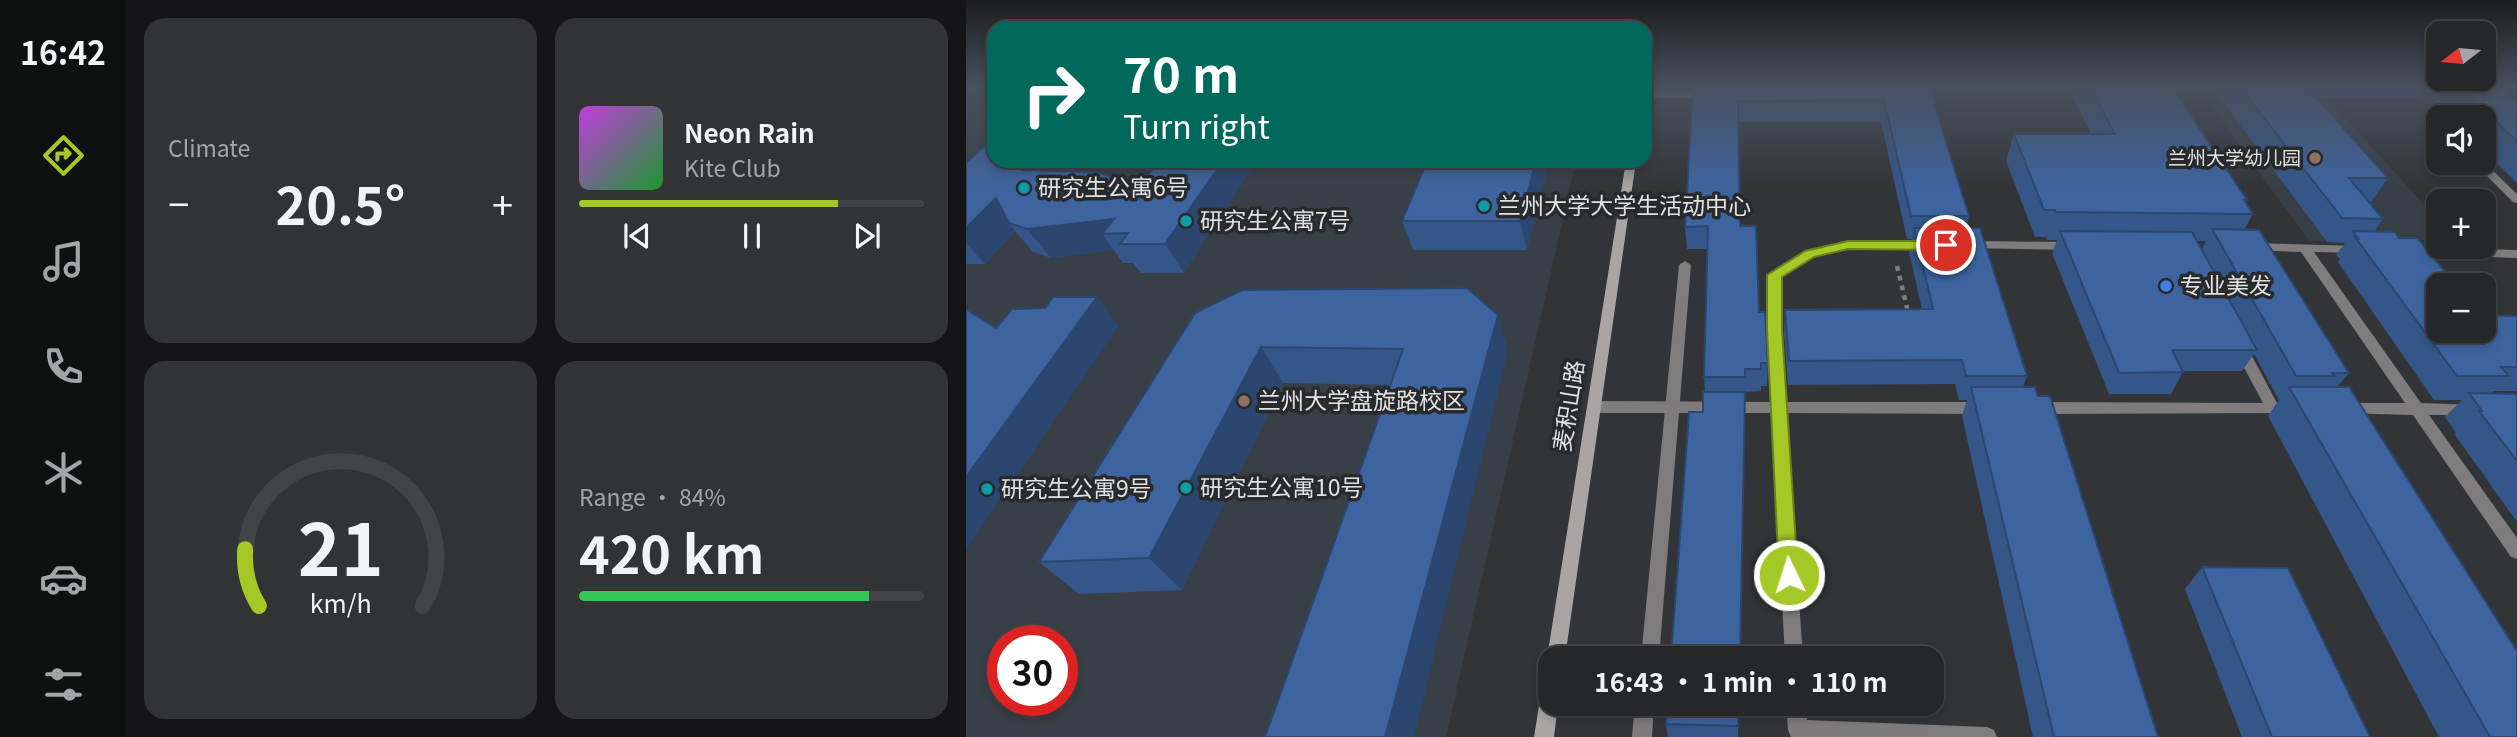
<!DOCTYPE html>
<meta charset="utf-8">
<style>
body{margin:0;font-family:Georgia,"Noto Sans SC",serif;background:#323335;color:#f1f3f6;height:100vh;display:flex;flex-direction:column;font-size:26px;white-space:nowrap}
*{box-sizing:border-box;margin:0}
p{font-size:23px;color:#a4a5a8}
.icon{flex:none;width:38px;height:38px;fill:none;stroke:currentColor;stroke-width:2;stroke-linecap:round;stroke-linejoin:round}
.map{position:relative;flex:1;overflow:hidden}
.sheet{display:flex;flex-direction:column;gap:18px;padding:18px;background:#151517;width:840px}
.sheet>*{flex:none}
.top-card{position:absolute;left:21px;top:21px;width:665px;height:147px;border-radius:21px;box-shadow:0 4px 10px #0003,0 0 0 2px #424446;background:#00695c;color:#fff;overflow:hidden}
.needle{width:46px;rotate:254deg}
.buttons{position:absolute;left:1460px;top:21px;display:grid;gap:14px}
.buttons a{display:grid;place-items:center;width:70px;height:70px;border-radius:14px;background:#262729;box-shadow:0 4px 10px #0003,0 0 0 2px #424446;font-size:35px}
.speed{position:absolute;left:21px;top:625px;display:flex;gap:14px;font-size:35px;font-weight:700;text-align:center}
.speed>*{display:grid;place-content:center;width:91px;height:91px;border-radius:50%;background:#262729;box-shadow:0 4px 10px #0003,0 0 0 2px #424446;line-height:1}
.speed .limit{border:10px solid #d22;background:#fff;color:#111}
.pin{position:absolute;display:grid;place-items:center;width:60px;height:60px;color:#fff;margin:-30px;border:4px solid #fff;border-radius:50%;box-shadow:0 2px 7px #0007}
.me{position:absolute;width:77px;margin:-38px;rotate:356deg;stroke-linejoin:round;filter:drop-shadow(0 0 5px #0008)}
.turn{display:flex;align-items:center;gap:24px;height:147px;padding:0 21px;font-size:32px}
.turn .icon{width:91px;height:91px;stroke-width:2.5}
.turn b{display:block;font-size:49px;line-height:60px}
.big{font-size:52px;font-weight:700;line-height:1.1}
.sheet .card{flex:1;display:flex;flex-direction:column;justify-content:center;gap:10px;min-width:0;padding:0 24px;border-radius:21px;background:#323335}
.sheet .dial{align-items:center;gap:0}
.dial svg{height:182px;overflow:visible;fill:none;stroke:#424446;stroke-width:7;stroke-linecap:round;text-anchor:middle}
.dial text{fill:#f1f3f6;stroke:none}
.song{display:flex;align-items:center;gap:21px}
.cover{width:84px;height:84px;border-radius:10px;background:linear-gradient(135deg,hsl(290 70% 55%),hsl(130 70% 35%))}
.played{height:7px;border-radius:4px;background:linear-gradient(90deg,#a4c826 75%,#424446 75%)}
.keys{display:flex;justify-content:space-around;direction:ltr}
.heat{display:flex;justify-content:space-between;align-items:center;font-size:38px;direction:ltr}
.charge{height:10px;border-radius:5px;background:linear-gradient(90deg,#34c759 84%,#424446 0)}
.sheet .tiles{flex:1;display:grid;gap:18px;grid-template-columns:repeat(2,1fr)}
.trip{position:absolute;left:572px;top:646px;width:406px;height:70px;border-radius:21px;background:#262729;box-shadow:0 4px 10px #0003,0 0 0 2px #424446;font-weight:700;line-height:70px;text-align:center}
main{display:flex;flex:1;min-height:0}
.dock{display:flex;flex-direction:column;width:126px;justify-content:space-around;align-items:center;background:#0f1010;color:#a4a5a8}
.dock .icon{width:49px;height:49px}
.dock .selected{color:#a4c826}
.dock b{font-size:32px;color:#f1f3f6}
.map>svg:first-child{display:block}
</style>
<main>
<nav class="dock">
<b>16:42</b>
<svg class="icon selected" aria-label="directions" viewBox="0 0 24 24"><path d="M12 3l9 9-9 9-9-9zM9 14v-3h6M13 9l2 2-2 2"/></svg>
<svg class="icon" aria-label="music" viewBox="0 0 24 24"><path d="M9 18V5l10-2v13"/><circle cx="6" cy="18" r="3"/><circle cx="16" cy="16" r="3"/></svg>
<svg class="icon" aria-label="phone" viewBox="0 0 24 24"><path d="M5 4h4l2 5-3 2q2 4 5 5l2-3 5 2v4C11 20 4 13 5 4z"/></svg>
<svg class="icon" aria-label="climate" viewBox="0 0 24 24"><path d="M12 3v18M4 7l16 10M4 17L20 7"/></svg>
<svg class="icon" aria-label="car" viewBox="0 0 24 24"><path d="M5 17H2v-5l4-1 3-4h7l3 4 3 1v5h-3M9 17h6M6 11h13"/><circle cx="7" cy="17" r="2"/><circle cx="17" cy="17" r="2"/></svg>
<svg class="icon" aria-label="filters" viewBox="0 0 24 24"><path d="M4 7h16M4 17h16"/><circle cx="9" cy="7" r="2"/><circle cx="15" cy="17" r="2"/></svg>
</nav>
<section class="sheet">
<div class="tiles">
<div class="card"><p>Climate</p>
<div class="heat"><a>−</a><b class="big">20.5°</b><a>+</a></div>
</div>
<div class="card">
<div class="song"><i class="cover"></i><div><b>Neon Rain</b><p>Kite Club</p></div></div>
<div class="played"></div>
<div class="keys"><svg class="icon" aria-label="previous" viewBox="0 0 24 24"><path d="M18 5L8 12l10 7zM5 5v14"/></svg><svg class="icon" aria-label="pause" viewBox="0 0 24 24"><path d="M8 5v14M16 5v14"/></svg><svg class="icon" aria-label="next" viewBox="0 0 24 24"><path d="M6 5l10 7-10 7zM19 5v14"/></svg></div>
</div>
<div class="card dial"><svg viewBox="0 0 100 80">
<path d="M14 69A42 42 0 1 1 86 69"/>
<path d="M14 69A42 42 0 0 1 8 44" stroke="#a4c826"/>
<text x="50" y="56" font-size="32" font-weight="700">21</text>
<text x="50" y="72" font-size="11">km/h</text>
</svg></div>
<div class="card"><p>Range · 84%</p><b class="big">420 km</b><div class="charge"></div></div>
</div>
</section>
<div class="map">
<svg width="1551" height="737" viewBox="0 0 1551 737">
<rect width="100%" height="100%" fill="#323437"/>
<g fill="#393f46" fill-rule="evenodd">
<path d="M0,87H28V161H610L480,737H0ZM37,640H96V700H37Z"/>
<polygon points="1358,94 1472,220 1472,240 1343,241 1237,95"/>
</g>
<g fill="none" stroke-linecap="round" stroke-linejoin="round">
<polyline stroke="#7d7f81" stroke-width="4.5" stroke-dasharray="5 5" stroke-linecap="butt" points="931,266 942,312"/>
<g fill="#7e7c7c" fill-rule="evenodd">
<polygon points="679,92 744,92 749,95 744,98 679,98"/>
<polygon points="719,261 725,265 693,658 675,658 713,265"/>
<polygon points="669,704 688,704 686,737 666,737"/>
</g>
<g fill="#7e7c7c" fill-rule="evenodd">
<polygon points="1472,118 1472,126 1465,121"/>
<polygon points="1517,161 1551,194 1551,203 1547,202 1508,163"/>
<polygon points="882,241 962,241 968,245 962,249 882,249 847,257 814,277 815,329 820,402 1015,402 1020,404 1022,408 1020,412 1015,414 820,413 837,658 819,658 806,413 628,413 623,411 621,407 623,403 628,401 805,402 801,329 802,275 839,251"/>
<polygon points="1003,241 1105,242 1111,246 1105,250 999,248 997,245 999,242"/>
<polygon points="1286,243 1396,246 1398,249 1392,253 1348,252 1455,403 1510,405 1512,409 1510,413 1505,415 1463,415 1551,538 1551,559 1545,557 1447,415 1373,413 1371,409 1373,405 1378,403 1439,403 1335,252 1282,250 1280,247"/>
<polygon points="1444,247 1551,250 1551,258 1440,254 1438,251"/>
<polygon points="1274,342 1279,343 1311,403 1332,405 1334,409 1332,413 1070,414 1065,412 1063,408 1065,404 1070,402 1297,403 1267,347"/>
<polygon points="820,704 839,704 841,720 1021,727 1028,730 1031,737 825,737 822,730"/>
</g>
<g fill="#a8a5a4" fill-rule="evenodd">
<polygon points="660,161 670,161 599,658 584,658 584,665 581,658"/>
<polygon points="584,684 584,704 592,704 588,737 568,737 575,693 577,686"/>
</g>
</g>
<g fill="#345689" fill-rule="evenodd">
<polygon points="727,87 963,87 1003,216 1000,228 1061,376 1057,387 1192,737 1067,737 996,416 1001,400 993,400 989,384 822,385 818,334 819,310 956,309 943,252 946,239 941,239 915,122 772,122 774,226 793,312 802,363 801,386 795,386 795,391 779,392 737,412 739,392 738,377 741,249 721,249 719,227"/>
<path d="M1102,87H1206L1281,200L1279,202L1287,214L1278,230L1383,373L1371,387L1551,737H1473L1302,416L1313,400L1288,354L1276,371H1216L1217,372L1205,394H1143L1086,253L1091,240H1081L1080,237H1069L1040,161L1048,134H1125ZM1231,241H1240L1236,249Z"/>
<polygon points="1246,87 1534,87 1551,102 1551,183 1517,150 1517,117 1483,117 1459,93 1456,98 1350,98 1422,178 1405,202 1403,202 1417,219 1408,232 1472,331 1551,316 1551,391 1528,391 1525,393 1551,394 1551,522 1489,435 1490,433 1479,417 1496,400 1468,400 1372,262 1374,259 1370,255 1379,243 1361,242"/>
<polygon points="28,161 113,161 104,171 171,189 218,273 175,273 167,263 157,263 148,250 85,258 67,252 49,231 19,264 0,264 0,163"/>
<polygon points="583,161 561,250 447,250 436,221"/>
<polygon points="229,313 542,351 425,385 317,383 216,590 113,594 73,562"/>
<polygon points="1236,567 1404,737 1276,737 1219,589"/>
<polygon points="773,704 772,737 702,737 700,724"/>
</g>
<g fill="#2b466f">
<polygon points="66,161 113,161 79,199 57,170"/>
<polygon points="257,161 291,161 218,273 199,244"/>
<polygon points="570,161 583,161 561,250 554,221"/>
<polygon points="30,198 43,223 49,231 19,264 0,243 0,228"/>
<polygon points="148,219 136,234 148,250 85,258 61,229"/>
<polygon points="131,297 153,326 0,550 0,477"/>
<polygon points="532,315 542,351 448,737 419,737"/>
<polygon points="295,347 317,383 216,590 183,558"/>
</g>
<g fill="#3d649f" stroke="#2b466f" stroke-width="2">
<polygon points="727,87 963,87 1003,216 945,216 918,100 772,101 774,226 790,226 793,312 799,312 802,363 795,363 795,369 779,369 779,377 738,377 742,226 719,227"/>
<polygon points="1124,87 1206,87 1281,200 1278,200 1287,214 1090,212 1089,210 1078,210 1048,134 1149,134"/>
<polygon points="1274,87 1341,87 1422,178 1383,178 1417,219 1376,218"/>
<polygon points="1492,87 1534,87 1551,102 1551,141"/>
<polygon points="28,137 28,161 66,161 57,170 133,172 171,189 193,161 257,161 199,244 154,244 162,233 136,234 148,219 61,229 43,223 30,198 0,228 0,163"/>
<polygon points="461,161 570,161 554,221 436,221"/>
<polygon points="948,228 1014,228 1061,376 1000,376 996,360 823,361 819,310 967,309"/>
<polygon points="1246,229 1293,230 1383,373 1366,373 1369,376 1330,376"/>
<polygon points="1094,231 1226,232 1291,350 1206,350 1217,372 1153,373"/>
<polygon points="1387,231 1429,232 1433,238 1452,238 1490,285 1472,285 1472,331 1517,331 1517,315 1551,316 1551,367 1535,367 1543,376 1491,376 1389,237 1392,238"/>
<polygon points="501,288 532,315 419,737 299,737 437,349 295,347 183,558 73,562 229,313 276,290"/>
<polygon points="87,297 131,297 0,477 0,309 30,328 46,309 79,308"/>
<polygon points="1005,387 1069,387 1072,396 1084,396 1192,737 1088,737"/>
<polygon points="1323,387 1383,387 1551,651 1551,737 1524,737"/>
<polygon points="737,392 779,392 774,658 705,658 723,412 737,412"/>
<polygon points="1503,393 1551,394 1551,461 1513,411 1516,411"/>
<polygon points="1236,567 1322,568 1404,737 1306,737"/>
<polygon points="701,704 773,704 772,726 700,724"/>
</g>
<linearGradient id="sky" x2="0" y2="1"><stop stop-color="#1c1d1e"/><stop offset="0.46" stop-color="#49505e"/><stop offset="1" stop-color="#49505e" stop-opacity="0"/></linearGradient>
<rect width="1551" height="190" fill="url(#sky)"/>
<polygon fill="#a4c826" stroke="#6b8219" stroke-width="2" points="882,241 980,241 987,245 980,250 882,249 848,257 816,277 816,329 832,575 830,581 823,583 816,581 813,575 801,329 801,275 839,251"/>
<g fill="#8d6e63" stroke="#282a2d" stroke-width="2.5">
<circle cx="1349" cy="158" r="7"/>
<circle cx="278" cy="401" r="7"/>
</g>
<g fill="#0f9aa8" stroke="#282a2d" stroke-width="2.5">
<circle cx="58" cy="188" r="7"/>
<circle cx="518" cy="206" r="7"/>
<circle cx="220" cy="221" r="7"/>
<circle cx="220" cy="488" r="7"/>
<circle cx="21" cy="489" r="7"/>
</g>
<circle fill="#3f7fe0" stroke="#282a2d" stroke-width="2.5" cx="1200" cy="286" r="7"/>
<g text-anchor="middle" stroke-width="7" stroke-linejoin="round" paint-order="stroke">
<g font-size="19" fill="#e0e1e3" stroke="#282a2d" text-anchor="end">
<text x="1335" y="165">兰州大学幼儿园</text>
</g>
<g font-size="23" fill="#e0e1e3" stroke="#282a2d" text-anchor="start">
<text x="72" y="196">研究生公寓6号</text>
<text x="532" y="214">兰州大学大学生活动中心</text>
<text x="234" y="229">研究生公寓7号</text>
<text x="1214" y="294">专业美发</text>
<text x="292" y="409">兰州大学盘旋路校区</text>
<text x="234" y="496">研究生公寓10号</text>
<text x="35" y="497">研究生公寓9号</text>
</g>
<g font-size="23" fill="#e0e1e3" stroke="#282a2d">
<text transform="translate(603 406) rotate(-81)" y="8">麦积山路</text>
</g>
</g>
</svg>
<div class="buttons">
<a><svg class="needle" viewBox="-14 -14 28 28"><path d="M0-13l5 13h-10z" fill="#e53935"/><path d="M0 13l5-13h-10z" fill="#a4a5a8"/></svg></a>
<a><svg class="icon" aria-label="sound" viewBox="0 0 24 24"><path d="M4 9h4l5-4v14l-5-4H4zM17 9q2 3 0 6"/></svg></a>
<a>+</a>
<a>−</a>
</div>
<div class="speed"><div class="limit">30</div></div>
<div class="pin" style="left:980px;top:245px;background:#d93025"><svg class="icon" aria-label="arrive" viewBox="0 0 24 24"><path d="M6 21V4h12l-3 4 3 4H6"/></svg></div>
<svg class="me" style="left:823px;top:575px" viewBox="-20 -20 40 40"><circle r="17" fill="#a4c826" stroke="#fff" stroke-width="3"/><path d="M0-11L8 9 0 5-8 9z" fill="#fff"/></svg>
<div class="trip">16:43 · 1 min · 110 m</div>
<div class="top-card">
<div class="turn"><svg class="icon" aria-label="right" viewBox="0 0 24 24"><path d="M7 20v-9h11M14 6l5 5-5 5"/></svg><div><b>70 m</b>Turn right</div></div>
</div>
</div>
</main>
